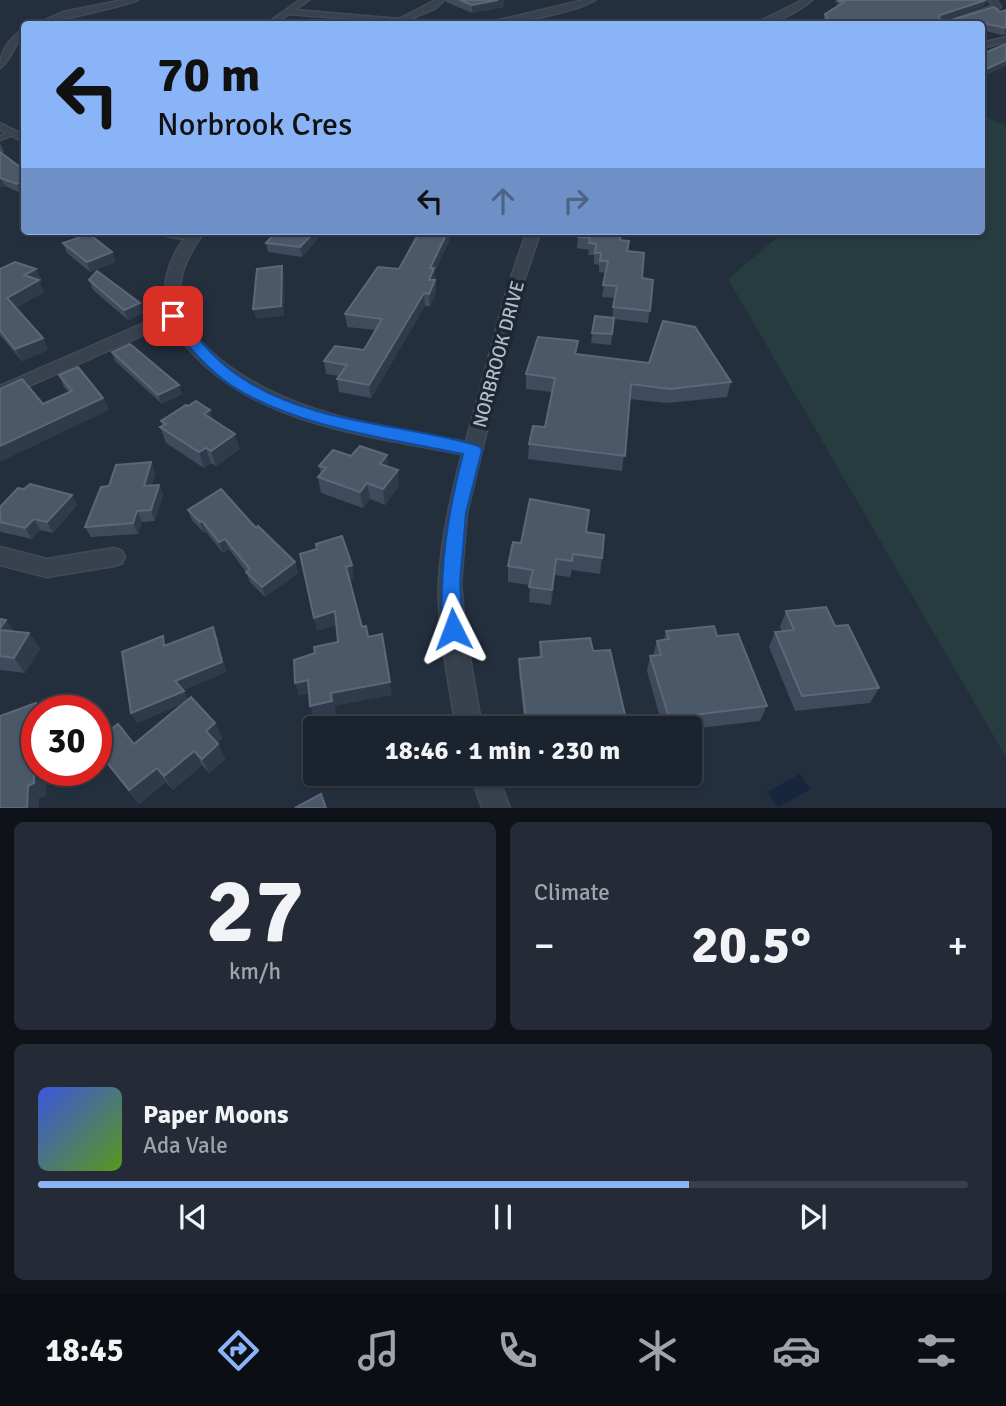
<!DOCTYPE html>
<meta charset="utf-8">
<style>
body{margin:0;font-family:Signika,sans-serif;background:#242b36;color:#f1f3f6;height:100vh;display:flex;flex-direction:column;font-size:26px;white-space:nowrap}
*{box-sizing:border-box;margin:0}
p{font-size:23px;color:#a0a4aa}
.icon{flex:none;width:38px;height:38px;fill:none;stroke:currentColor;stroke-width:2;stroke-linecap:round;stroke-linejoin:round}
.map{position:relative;height:808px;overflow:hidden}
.drawer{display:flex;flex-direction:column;gap:14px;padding:14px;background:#0f1319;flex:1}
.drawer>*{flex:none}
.banner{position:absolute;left:21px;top:21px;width:964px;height:214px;border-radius:7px;box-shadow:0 2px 5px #0004,0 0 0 2px #39404a;background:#8ab4f8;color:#111;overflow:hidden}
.speed{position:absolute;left:21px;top:695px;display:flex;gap:14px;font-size:35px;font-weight:700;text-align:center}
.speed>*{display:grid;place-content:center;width:91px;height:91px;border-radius:50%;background:#1b232e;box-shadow:0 2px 5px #0004,0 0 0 2px #39404a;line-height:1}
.speed .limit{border:10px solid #d22;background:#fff;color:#111}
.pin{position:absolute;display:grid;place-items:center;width:60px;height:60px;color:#fff;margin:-30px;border-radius:14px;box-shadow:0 4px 10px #0006}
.me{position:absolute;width:77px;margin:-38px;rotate:357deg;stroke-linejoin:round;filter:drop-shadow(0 0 5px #0008)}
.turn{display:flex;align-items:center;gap:24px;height:147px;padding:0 21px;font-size:32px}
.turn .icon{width:91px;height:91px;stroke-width:2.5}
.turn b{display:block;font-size:49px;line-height:60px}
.lanes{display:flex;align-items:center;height:66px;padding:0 21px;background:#0003;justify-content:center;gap:35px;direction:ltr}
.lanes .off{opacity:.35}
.big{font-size:52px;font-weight:700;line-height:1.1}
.drawer .widget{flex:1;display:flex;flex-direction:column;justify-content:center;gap:10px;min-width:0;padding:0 24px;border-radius:10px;background:#242b36}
.drawer .dial{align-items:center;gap:0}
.dial b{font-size:91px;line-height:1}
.song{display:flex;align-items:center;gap:21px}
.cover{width:84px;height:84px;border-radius:10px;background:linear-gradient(135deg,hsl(230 70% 55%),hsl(90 70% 35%))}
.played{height:7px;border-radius:4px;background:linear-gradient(90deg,#8ab4f8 70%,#39404a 70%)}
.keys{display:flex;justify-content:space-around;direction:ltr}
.heat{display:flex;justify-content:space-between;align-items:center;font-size:38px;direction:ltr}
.drawer .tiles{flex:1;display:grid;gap:14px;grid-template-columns:1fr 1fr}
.widget:last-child{grid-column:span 2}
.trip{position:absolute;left:303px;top:716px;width:399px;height:70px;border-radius:7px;background:#1b232e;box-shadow:0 2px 5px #0004,0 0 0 2px #39404a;font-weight:700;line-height:70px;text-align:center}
.tabs{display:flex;height:112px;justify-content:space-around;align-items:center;background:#0b0e12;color:#a0a4aa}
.tabs .icon{width:49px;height:49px}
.tabs .current{color:#8ab4f8}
.tabs b{font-size:32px;color:#f1f3f6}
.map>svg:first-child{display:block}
</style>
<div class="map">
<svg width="1006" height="808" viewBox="0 0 1006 808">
<rect width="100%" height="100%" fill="#242f3e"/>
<polygon fill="#263c3f" points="982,115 1006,126 1006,757 728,279 785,231 982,231"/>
<polygon fill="#17263c" points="800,774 811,789 778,807 767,792"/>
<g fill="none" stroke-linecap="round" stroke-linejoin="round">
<defs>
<polygon id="service" points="13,131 16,133 15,134 0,140 0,136"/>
<g id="minor">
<path d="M123,0H138C131,4 42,25 36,24L63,12Z"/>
<polygon points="300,0 309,0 295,10 399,19 436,0 444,0 436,8 410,19 442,24 415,24 289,14 274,24 266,24"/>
<path d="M584,0H595C576,12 506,26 483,24Z"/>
<path d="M803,0H812C797,12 773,26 754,24Z"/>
<polygon points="988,0 996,0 1001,7 949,24 939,24 993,6"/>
<path d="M21,31H24V36C13,44 11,61 0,68C0,52 8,40 21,31Z"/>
<polygon points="1006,37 1006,42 982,48 982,43"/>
<polygon points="0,123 24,135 24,142 0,130"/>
<path d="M153,231H205C173,273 168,311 208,349C278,414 376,425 466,442L506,292L527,231H541L520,292L467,513L461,583L465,629L482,728H456C449,680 437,631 439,582C441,539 451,497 462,454C362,435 228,421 170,323L0,399V386L167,313C161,287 168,261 184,239L155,234Z"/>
<polygon points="0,547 47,559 114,548 122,551 125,557 122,563 114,566 47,577 0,565"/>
<polygon points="471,774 497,774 510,808 482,808"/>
</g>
</defs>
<use href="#service" stroke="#414a57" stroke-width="3"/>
<use href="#minor" stroke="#414a57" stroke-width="3"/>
<use href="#service" fill="#38414e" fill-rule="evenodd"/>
<use href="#minor" fill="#38414e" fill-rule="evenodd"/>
</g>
<g fill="#3f4b5c">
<polygon points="446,0 504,0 504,7 472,13 446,2"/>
<polygon points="986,0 984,6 943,20 952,20 1000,12 1006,34 1002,35 982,30 982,24 825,24 823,21 825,14 837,7 838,1"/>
<polygon points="0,143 4,152 1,153 24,170 21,193 5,186 0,188"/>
<polygon points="277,231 324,231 302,257 268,252 266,243"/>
<polygon points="617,234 628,251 642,278 653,280 648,323 614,319 611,345 591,343 595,316 612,318 615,298 602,297 606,273 599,272 599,265 594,264 594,255 588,255 589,250 577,248 578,237"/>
<polygon points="63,243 116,262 90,272 67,253"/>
<polygon points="0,269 42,280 39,281 44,292 16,308 43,338 48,350 22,361 0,335"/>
<polygon points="399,269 435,272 436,293 430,306 425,306 371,398 339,392 337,379 339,376 326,374 324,361 364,350 376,330 347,327 345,314"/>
<polygon points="89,280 143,313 128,320 93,290"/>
<polygon points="112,352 182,394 162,404 115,361"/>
<polygon points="577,354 731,382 727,397 667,403 630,399 622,471 528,459 529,444 545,427 552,392 526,389 526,374"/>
<polygon points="59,375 103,398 109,410 43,404 69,393 64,387"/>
<polygon points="161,421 214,421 240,449 216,466 211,463 204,468 166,443 160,427 163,426"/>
<polygon points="351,456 388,467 399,486 385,505 370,499 363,508 321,493 318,477 321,474 319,466"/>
<polygon points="151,462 155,473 152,485 159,485 163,495 155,521 142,522 138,534 91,537 85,527 109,486"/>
<polygon points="77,505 53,533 40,530 32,539 1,532 0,530 0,507"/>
<polygon points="188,510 256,528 295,562 298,573 265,597 250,582 246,572 229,549 223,553 206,532 204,533 192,520"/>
<polygon points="586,532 604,535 600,574 572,570 570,577 555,575 551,605 529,602 530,585 508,582 508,566 521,543"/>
<polygon points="786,611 835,626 879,688 870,703 795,711 769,647 775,632 782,631 780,627"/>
<polygon points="0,619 14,632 29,633 40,649 25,673 0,670"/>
<polygon points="666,631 717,636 767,706 760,721 690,729 690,728 663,728 647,671 650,656 653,655 657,641 664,640"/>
<polygon points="217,637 226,672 183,690 188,699 215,723 222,738 217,743 225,759 209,773 202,765 173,790 166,782 139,804 96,749 134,744 184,703 137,723 167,645"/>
<polygon points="540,642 593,651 628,728 525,728 519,674 519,659 539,657"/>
</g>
<g fill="#2f3b4b">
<polygon points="498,0 504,0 504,7 472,13 472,5"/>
<polygon points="986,0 984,6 938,22 936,24 940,15"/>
<polygon points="1006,60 1006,66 982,77 982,71"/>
<polygon points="0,178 1,178 5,186 0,188"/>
<polygon points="24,181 24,192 21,193 17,184"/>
<polygon points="315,231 324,231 302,257 300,247"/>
<polygon points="448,231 454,231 435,272 435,280 429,280 430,268"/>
<polygon points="112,252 116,262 90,272 87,262"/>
<polygon points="282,266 284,276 284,316 256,319 253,309"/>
<polygon points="36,269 42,280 39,281 44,292 13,310 7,298 24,275"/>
<polygon points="435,280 436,293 430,306 429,294"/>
<polygon points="424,293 425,306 371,398 369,385"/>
<polygon points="140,303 143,313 128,320 124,310"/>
<polygon points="43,338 48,350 22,361 15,349"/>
<polygon points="179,385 182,394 162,404 158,395"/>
<polygon points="103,398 109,410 0,462 0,446"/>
<polygon points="210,410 215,425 204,414"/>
<polygon points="235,434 240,449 216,466 211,451"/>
<polygon points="206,448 211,463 204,468 199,452"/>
<polygon points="387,455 389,470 380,464"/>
<polygon points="151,462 155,473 149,496 144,486"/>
<polygon points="398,470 399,486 385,505 383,489"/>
<polygon points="367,483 370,499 363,508 360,492"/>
<polygon points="159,485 163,495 155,521 151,510"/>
<polygon points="72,495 77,505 53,533 47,522"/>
<polygon points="137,511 142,522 138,534 133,523"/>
<polygon points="34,519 40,530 32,539 25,528"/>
<polygon points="202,521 206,532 204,533 200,522"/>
<polygon points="225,539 229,549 223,553 219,542"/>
<polygon points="556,559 555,575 551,605 552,590"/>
<polygon points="295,562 298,573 265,597 262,587"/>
<polygon points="352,565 354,579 349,581 346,567"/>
<polygon points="335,611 338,625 317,631 314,618"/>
<polygon points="6,620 17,635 0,632 0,628"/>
<polygon points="213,627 217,637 226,672 180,691 175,681"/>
<polygon points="29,633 40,649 25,673 14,658"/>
<polygon points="382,634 392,695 335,706 336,714 314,719 310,706 331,693"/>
<polygon points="308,680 312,693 299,696 295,683"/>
<polygon points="184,691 189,701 137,723 131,713"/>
<polygon points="36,703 41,710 37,710 37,743 35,741"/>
<polygon points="215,723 222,738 214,746 206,731"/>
<polygon points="218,744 225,759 209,773 202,759"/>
<polygon points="194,751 202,765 173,790 164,776"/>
<polygon points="157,768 166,782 139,804 129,790"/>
<polygon points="42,770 87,770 46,786 46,796 39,798 39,808 27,808 28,786 34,773"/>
</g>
<g fill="#4b5868" stroke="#5c6777" stroke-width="2">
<polygon points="460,0 498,0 472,5"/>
<polygon points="840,0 986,0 940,15 939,18 941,20 952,20 994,7 1000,12 1006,10 1006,28 983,23 980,24 830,24 825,14 844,2 838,1"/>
<polygon points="1006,44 1006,60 982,71 982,54"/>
<polygon points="0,152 24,170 24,181 17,184 0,178"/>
<polygon points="277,231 315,231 300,247 266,243"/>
<polygon points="420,231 448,231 430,268 434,268 429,280 435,280 429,294 424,293 369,385 337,379 347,365 324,361 335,346 364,350 382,319 345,314 378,267 399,269"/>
<polygon points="581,231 614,231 613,234 621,235 620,240 629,241 627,251 644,253 642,278 653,280 650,311 613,307 617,286 603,285 608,261 600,261 601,253 595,253 596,244 589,243 590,238 578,237"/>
<polygon points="89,234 112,252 87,262 63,243"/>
<polygon points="15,262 36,269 24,275 39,280 7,298 43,338 15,349 0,330 0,269"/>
<polygon points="282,266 281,306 253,309 257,269"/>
<polygon points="97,271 140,303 124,310 89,280"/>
<polygon points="595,316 614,318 612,334 592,333"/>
<polygon points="663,321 695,327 731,382 670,389 631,384 625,456 529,444 533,426 545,427 555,378 526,374 538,337 578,341 575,354 649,363"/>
<polygon points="130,344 179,385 158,395 112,352"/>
<polygon points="78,367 103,398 0,446 0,389 22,379 43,404 72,391 59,375"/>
<polygon points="196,401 210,410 204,414 235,434 211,451 206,448 199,452 160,427 166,424 161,421 186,405 188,406"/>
<polygon points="360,446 387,455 380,464 398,470 383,489 367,483 360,492 318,477 326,468 319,466 333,450 351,456"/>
<polygon points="151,462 144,486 159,485 151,510 137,511 133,523 85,527 101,487 109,486 116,465"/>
<polygon points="30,484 72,495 47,522 34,519 25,528 0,522 0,515 1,514 0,513 0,507 18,488 24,489"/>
<polygon points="221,489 256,528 258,526 295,562 262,587 246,572 250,569 225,539 219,542 202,521 200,522 188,510"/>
<polygon points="530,499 589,510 586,532 604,535 602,558 573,554 572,561 556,559 552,590 529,587 533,570 508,566 513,542 521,543"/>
<polygon points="342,536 352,565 346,567 362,627 366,626 368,637 382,634 390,682 331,693 332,701 310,706 308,680 295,683 294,660 315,653 314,647 338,642 335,611 314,618 300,554 317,549 316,544"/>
<polygon points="826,607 835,626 848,625 879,688 802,696 775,632 794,630 786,611"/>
<polygon points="0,619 6,620 0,628"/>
<polygon points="714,626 717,636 738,634 767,706 669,718 650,656 661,655 657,641 669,639 666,631"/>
<polygon points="213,627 222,662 175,681 184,691 131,713 122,652 163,636 164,646"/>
<polygon points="0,630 29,633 14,658 0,656"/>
<polygon points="590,638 593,651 610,650 628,728 527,728 519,659 542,657 540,642"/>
<polygon points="191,697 215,723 206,731 218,744 202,759 194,751 164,776 157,768 129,790 96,749 96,741 118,724 134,744"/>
<polygon points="36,703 35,741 37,740 37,770 42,770 34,773 34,783 28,786 27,808 0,808 0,716"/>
<polygon points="321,794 326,808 295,808"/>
</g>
<path fill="#1a73e8" stroke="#114b97" stroke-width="2" d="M173,312L177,313C197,337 215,361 242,378C311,424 401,423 479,446L482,450L466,513L460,583L463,629L460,636L453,638L445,636L442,629C440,563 447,517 463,454C387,438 299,428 232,386C205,368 184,342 166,316Z"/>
<g text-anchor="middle" stroke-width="7" stroke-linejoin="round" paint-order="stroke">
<g font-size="19" fill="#b4bcc9" stroke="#1d2633">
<text transform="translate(498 354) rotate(-75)" y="7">NORBROOK DRIVE</text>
</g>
</g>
</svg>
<div class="speed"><div class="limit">30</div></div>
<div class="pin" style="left:173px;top:316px;background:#d93025"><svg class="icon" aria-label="arrive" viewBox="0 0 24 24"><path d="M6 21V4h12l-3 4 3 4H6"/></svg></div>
<svg class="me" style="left:453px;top:629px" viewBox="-20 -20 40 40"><path d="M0-17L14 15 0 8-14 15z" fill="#1a73e8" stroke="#fff" stroke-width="4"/></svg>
<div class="trip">18:46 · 1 min · 230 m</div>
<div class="banner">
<div class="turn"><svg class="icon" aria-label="left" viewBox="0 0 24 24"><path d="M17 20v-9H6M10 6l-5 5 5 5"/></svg><div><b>70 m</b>Norbrook Cres</div></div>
<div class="lanes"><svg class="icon" aria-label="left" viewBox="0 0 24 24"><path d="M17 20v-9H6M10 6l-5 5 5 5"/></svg><svg class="icon off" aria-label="ahead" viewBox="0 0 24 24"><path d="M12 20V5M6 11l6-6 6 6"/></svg><svg class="icon off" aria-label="right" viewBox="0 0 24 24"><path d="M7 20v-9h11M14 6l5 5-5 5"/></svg></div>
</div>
</div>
<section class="drawer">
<div class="tiles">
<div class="widget dial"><b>27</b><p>km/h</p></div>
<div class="widget"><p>Climate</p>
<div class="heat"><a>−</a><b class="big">20.5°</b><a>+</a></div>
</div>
<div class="widget">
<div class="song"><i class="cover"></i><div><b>Paper Moons</b><p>Ada Vale</p></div></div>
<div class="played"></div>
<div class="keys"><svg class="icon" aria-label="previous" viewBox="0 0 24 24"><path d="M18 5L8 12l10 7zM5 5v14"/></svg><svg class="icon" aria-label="pause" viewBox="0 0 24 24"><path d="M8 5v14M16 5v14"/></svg><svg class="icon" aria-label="next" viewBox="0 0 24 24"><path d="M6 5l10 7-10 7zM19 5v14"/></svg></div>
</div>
</div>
</section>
<nav class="tabs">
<b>18:45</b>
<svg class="icon current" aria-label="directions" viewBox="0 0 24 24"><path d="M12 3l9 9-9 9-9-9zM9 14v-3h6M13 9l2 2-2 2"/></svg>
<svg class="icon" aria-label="music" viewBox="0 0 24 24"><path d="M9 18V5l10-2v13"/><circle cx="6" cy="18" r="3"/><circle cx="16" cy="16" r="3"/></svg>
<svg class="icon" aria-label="phone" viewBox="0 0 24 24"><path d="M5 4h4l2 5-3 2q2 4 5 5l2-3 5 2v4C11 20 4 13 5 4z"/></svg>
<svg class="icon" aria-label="climate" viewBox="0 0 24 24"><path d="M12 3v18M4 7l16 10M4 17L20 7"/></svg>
<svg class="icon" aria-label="car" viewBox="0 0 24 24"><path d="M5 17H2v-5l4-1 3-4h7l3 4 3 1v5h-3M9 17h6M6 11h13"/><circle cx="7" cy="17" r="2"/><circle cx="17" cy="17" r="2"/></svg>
<svg class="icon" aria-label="filters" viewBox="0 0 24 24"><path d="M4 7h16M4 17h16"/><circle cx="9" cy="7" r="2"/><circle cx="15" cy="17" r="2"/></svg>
</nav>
